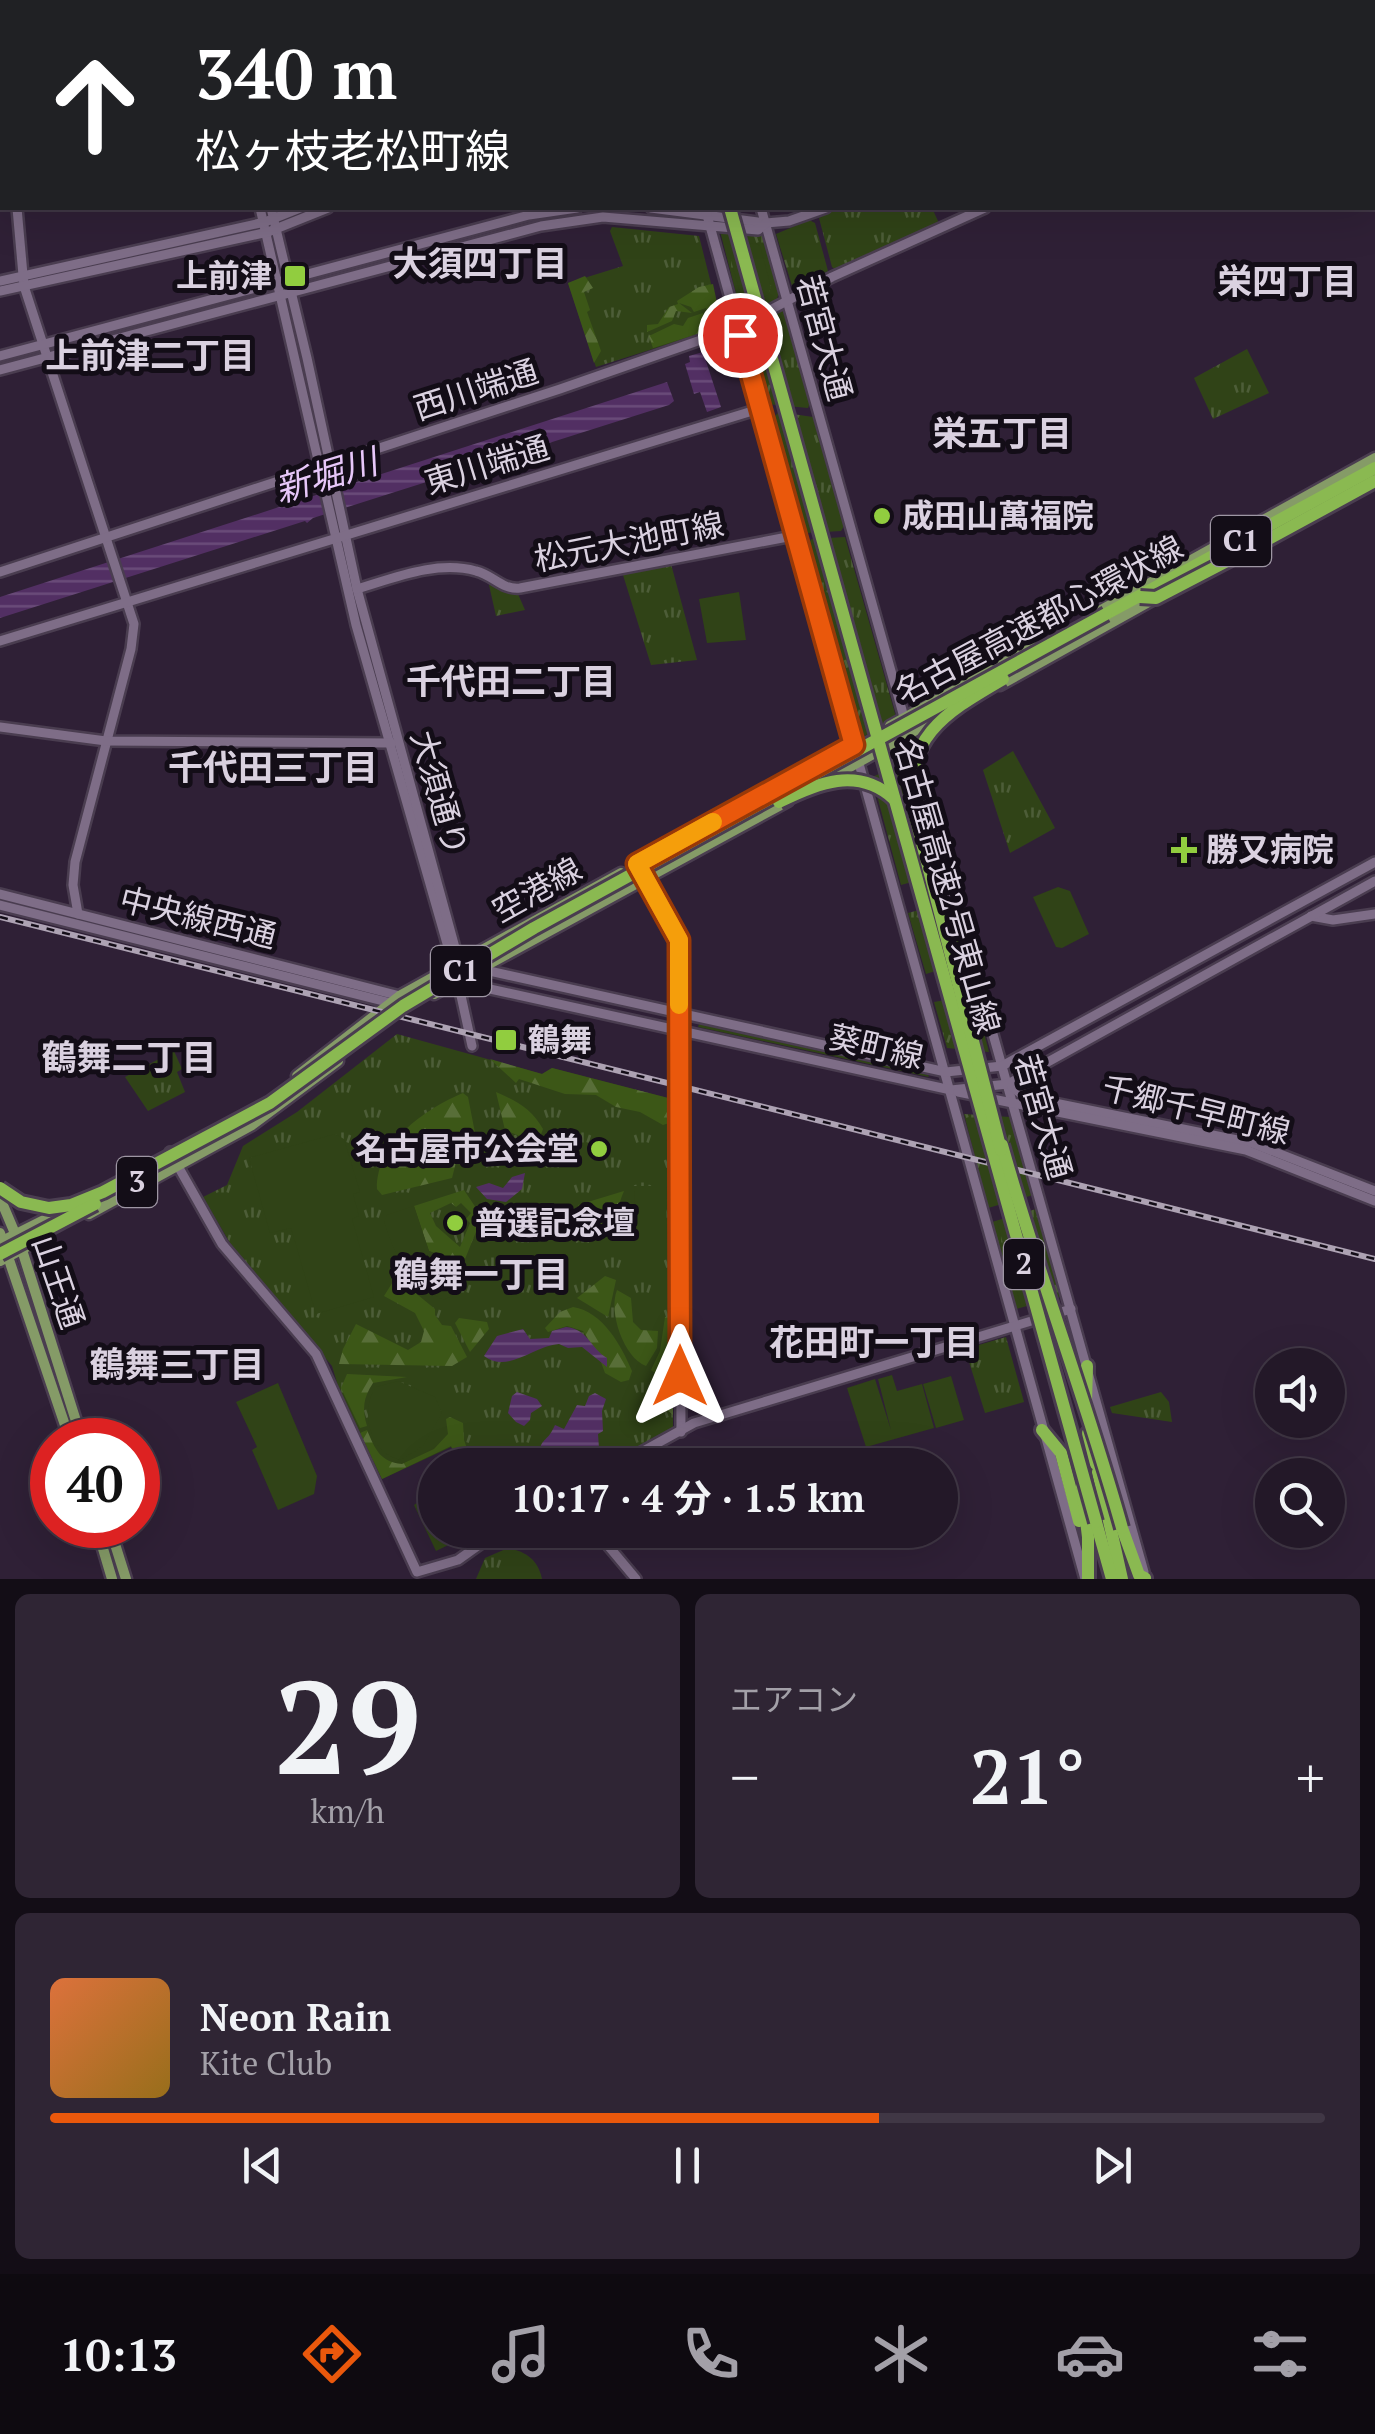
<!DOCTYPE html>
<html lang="ja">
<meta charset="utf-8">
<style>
body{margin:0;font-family:"PT Serif","Noto Sans JP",serif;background:#2f2534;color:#f1f3f6;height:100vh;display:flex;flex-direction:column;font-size:38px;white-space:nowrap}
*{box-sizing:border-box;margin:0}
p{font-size:32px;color:#a3a0a8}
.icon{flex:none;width:55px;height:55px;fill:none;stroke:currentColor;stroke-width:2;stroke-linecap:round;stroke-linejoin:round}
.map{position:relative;height:1579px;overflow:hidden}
.drawer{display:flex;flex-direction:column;gap:15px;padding:15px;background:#130d16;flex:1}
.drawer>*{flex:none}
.guide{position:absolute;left:0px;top:0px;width:1375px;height:210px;box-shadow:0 10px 40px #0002,0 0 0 2px #403745;background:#202124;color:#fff;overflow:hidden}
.controls{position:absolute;left:1255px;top:1348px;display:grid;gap:20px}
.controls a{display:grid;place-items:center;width:90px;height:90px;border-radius:50%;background:#231828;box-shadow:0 10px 40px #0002,0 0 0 2px #403745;font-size:50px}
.speed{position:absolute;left:30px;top:1418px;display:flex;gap:20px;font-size:50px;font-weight:700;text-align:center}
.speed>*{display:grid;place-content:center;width:130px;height:130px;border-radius:50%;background:#231828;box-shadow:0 10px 40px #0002,0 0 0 2px #403745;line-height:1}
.speed .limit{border:15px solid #d22;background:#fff;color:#111}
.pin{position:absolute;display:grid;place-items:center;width:85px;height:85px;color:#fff;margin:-42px;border:5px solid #fff;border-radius:50%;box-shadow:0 2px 10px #0007}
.me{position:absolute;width:110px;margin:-55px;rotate:0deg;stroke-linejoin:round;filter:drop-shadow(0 0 8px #0008)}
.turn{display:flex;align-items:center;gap:35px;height:210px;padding:0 30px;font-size:45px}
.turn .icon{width:130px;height:130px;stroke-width:2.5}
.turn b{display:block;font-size:70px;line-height:85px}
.big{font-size:75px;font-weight:700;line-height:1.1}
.drawer .card{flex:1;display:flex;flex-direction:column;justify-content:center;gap:15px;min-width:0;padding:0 35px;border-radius:15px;background:#2f2534}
.drawer .dial{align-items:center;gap:0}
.dial b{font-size:130px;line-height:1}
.song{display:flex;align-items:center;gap:30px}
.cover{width:120px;height:120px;border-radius:15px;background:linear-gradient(135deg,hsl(20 70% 55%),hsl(40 70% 35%))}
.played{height:10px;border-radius:5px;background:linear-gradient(90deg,#ea580c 65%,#403745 65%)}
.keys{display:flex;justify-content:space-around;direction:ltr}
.heat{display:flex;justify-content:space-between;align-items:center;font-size:55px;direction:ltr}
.drawer .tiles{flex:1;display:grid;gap:15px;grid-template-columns:1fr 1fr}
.card:last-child{grid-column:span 2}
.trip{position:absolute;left:418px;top:1448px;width:540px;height:100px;border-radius:50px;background:#231828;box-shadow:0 10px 40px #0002,0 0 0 2px #403745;font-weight:700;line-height:100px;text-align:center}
.dock{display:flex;height:160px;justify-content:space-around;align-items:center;background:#0e0a10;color:#a3a0a8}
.dock .icon{width:70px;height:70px}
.dock .selected{color:#ea580c}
.dock b{font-size:45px;color:#f1f3f6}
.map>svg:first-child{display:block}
</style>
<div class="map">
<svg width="1375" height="1579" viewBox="0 0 1375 1579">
<defs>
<pattern id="grass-tufts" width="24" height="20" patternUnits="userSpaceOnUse" patternTransform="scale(2.5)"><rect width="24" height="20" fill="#304317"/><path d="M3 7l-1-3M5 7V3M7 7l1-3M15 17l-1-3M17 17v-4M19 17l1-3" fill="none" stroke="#4d5d38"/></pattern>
<pattern id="forest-firs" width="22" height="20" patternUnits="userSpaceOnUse" patternTransform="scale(2.5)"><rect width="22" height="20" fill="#3c5717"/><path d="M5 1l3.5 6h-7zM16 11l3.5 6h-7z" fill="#586e38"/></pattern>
<pattern id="water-rules" width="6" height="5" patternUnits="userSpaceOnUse" patternTransform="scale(2.5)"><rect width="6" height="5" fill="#522f63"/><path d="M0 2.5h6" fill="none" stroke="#6a4c79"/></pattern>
</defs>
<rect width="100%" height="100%" fill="#2f2036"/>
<g fill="url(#grass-tufts)">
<polygon points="837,208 932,208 938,221 936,225 836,270 832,267 819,218"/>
<polygon points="809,220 815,223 828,271 793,289 776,234"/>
<polygon points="612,227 699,236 722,327 596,367 568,283 623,266 610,231"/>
<polygon points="722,230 763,235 779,292 777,299 746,315 741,313 720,231"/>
<polygon points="778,310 784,310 810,402 808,408 767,404 765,401 745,329"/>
<polygon points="1247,349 1269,393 1213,419 1194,378"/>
<polygon points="779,412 813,417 844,526 841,531 807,533 802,529 772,419"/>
<polygon points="845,537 896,717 863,737 860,735 807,543 812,539"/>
<polygon points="671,564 697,660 651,665 623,575"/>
<polygon points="492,583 518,594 525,610 496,616 489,585"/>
<polygon points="1013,751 1055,828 1010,853 983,770"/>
<polygon points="909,761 940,874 901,885 872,777"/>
<polygon points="949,902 964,962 926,974 908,913"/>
<polygon points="974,995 989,1052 947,1048 934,1002"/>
<polygon points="397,1034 542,1074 552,1068 672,1099 673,1427 670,1433 608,1465 460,1465 451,1447 382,1479 338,1386 332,1366 230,1243 203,1197 227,1185 243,1146 297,1112"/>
<polygon points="174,1051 182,1069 177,1072 185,1092 148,1111 125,1077"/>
<polygon points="964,1114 1010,1117 1033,1195 988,1208"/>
<polygon points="1036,1209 1060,1297 1016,1309 992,1222"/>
<polygon points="1006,1337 1024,1402 985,1413 965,1349"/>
<polygon points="1161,1392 1169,1402 1172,1422 1112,1413 1110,1407"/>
<path d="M508,1548C527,1552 538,1560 542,1579H476L485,1558Z"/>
</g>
<g fill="url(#forest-firs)" fill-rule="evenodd">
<polygon points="585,276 593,288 584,292 590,310 587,312 601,351 594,363 568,283"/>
<polygon points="713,284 722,326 714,329 706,308 694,312 691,307 679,303 692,313 676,311 672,321 647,332 647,325 658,324 669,307 678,304 677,301 699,287"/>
<polygon points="703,313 707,331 653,348 649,336 674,324 683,326 688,318"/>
<polygon points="490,1059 542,1074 552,1068 672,1099 672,1122 663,1125 640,1112 616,1107 596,1095 565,1094 519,1079 516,1083"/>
<path d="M496,1092C517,1101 532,1109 543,1129L537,1145L533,1146L522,1137L505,1130Z"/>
<path d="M463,1093L468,1097L476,1138L458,1154L452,1178L382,1195L377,1189C376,1143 425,1109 463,1093Z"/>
<path d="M464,1190L476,1208L484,1212L463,1264L429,1251L414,1206ZM451,1203L456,1207L461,1203L471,1213L466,1219L470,1223L460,1247L436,1226L430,1213Z"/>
<path d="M624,1191C617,1207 616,1226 593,1226L578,1213V1205Z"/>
<polygon points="605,1276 616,1280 608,1317 577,1298"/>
<polygon points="396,1277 435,1309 435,1315 442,1325 451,1326 467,1357 452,1366 339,1364 343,1349 356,1324 408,1350 421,1342 424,1331 415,1313 384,1296"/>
<path d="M617,1290L631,1298L633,1322L641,1330L658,1331L657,1348L646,1366C624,1358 608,1312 617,1290Z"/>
<path d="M573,1307C603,1312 621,1345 632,1371L629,1380L621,1382L605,1373L598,1354L583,1331L567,1326L548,1332L545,1328L560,1312Z"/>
<polygon points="673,1316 673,1415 657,1401 656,1374 651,1370 660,1351 665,1317"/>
<polygon points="459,1318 487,1322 489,1329 470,1352 455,1323"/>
<path d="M347,1374L407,1377L373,1383C363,1398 362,1409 367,1426L360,1428L341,1388Z"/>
<path d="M450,1417L463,1423L464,1440L473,1465H461L451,1446L382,1479L360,1433L367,1430C375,1449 380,1462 402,1464L434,1449L448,1434L446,1419Z"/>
</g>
<g fill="#304317">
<polygon points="755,243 760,246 771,287 768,295 749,302 741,296 730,257 736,247"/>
<polygon points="739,592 746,640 707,643 699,599"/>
<polygon points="1058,887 1070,891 1089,934 1062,948 1056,947 1033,897"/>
<polygon points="699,1024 928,1075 929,1077 698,1027"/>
<polygon points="335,1134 344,1139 360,1192 353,1194 359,1216 352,1219 374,1297 316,1314 291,1228 270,1233 249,1158"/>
<polygon points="634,1186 666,1186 667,1244 635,1244"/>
<path d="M414,1206L429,1251L463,1264L450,1297L443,1300C409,1280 395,1259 384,1221L387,1215Z"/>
<polygon points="1027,1213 1052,1298 1021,1306 997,1222"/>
<polygon points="892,1375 897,1391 922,1384 934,1428 866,1447 847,1388 875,1379 891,1430 878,1379"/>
<polygon points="951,1376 964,1420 936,1428 923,1384"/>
<path d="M398,1381L435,1397L442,1413L423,1446L401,1460C370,1455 359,1410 376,1387Z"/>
<polygon points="278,1383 317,1476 314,1494 278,1510 252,1450 257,1447 236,1402"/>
<polygon points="435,1490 435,1530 469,1530 471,1534 436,1551 414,1505"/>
</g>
<g fill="url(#water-rules)">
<polygon points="703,352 721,407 707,412 700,392 694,394 685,364 690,362 689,356"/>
<polygon points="667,382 674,401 669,405 313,518 307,523 305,521 0,618 0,597"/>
<polygon points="525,1173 522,1189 506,1202 487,1199 476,1187 489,1183 503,1188 512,1177"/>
<path d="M566,1327C588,1329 590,1348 607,1358V1367L582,1347L568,1348L559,1344C533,1346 508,1374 484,1356L497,1336L523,1329L530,1339L549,1338L552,1331Z"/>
<polygon points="517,1392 537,1399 542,1406 531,1413 530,1420 524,1426 516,1422 508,1413 512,1396"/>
<path d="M595,1393L606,1399L602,1411L603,1431L598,1434L599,1448L590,1465H539C538,1435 546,1446 555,1425L564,1429L577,1405L585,1406L589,1396Z"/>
</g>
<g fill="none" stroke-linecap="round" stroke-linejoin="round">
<defs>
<g id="secondary">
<polyline points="3,0 3,2"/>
<polyline points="194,0 195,2"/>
<polyline points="204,0 205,2"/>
<polyline points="635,0 636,2"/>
<polyline points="694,0 695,2"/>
<polyline points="1114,0 1115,2"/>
<polyline points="1024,2 1029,0"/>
<polyline points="1043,2 1048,0"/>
<polyline points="1243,2 1248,0"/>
<polyline points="1372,10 1375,9"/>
<polyline points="0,86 2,86"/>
<polyline points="17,208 24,286 134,624 131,649 75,862 73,885 78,914"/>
<polyline points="260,208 356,625 458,982 472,1046"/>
<polyline points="271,208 307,358 357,589 460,966"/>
<polyline points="651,208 766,223 789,221 826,208"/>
<polyline points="705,208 1085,1579"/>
<polyline points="761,208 1144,1572"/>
<polyline points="0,281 265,222 300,208"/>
<polyline points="0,291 268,232 328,208"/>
<polyline points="0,356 529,215 577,208"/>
<polyline points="0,370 541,226 603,217 758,230 766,223"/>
<polyline points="0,572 560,389 738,327 832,277 985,208"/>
<path d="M357,589C394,578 437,560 476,571C493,575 502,590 520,588L798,535"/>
<polyline points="0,641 759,409"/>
<polyline points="0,727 106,741 391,743"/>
<polyline points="643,873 679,940 681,1432"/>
<polyline points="0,894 404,997"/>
<polyline points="0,905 395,1004"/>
<polyline points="1311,916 1333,920 1375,914"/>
<polyline points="476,968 946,1072 1002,1066 1375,862"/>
<polyline points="458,982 951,1090 1008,1084 1375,881"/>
<polyline points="1012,1087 1025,1097 1252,1143 1375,1191"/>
<polyline points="958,1092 1246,1150 1375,1201"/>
<polyline points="170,1152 222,1244 316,1354 417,1572 458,1560 500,1530"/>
<polyline points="618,1465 694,1423 1071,1309"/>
<polyline points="595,1530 636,1579"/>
</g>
<g id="primary">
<polyline points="1314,0 1315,2"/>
<polyline points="1325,0 1326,2"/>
<polyline points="1372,91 1375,96"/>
<polyline points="1372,110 1375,115"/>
<polyline points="1092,615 1375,458"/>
<polyline points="1000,685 1156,598"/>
<polyline points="890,726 1033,647"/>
<polyline points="825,781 941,716"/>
<polyline points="636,865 757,799"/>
<polyline points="434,994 788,801"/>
<polyline points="297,1076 401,995 621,873"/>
<polyline points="0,1198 22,1250 82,1440"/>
<polyline points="89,1214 252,1125 338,1061"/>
<polyline points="0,1233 70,1440"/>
<polyline points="0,1242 66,1209"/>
<polyline points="0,1261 43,1238"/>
<polyline points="96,1525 112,1579"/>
<polyline points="109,1525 126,1579"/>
</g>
<g id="highway">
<polyline points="668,0 669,2"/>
<polyline points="1254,547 1375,481"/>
<polyline points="1106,614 1375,468"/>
<polyline points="1086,1403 1087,1366"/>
<polyline points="1042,1430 1061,1453 1079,1521"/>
<polyline points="1088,1433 1096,1464"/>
<polyline points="1098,1472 1122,1579"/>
<polyline points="1082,1487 1088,1537 1088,1579"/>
<polyline points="1096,1522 1112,1579"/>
<polyline points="1122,1528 1139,1575 1145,1578"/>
</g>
</defs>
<use href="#secondary" stroke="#4a3d50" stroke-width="14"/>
<use href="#primary" stroke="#4a3d50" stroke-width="15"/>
<use href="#highway" stroke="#4a3d50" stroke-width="18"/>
<use href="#secondary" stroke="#7e6d87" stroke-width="9"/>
<use href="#primary" stroke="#859b67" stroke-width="10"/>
<use href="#highway" stroke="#8ab951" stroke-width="12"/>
<defs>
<polyline id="rail" points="0,917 1375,1259"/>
</defs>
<use href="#rail" stroke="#ada2b3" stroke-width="6"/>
<use href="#rail" stroke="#130d17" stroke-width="2.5" stroke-dasharray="8" stroke-linecap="butt"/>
<defs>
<g id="highway-bridge">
<polyline points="730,208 1096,1522"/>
<polyline points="1140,597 1156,598 1254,547"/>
<path d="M779,802C817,783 858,766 894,799"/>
<path d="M1002,1145C1038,1274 1086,1399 1122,1528"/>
<path d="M1001,1150L914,812C902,737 945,713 1003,679"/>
<polyline points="0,1188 21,1202 49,1208 71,1205 103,1192 270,1103 403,1006 534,928 1106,614"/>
<polyline points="0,1254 95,1204"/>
</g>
</defs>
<use href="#highway-bridge" stroke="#4a3d50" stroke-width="18" stroke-linecap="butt"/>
<use href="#highway-bridge" stroke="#8ab951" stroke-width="12"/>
</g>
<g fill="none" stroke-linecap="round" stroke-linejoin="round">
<defs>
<polyline id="route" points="680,1376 679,940 637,864 854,745 740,335"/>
</defs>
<use href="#route" stroke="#983908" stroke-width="25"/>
<use href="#route" stroke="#ea580c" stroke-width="18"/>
<polyline stroke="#f59e0b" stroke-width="18" points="679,1005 679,940 637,864 713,822"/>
</g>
<g fill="#91cd3f" stroke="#130d17" stroke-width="4">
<rect x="283" y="264" width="24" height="24" rx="5"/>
<circle cx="882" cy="516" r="10"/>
<path d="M1179 835h10v10h10v10h-10v10h-10v-10h-10v-10h10z"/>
<rect x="494" y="1028" width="24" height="24" rx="5"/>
<circle cx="599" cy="1149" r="10"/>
<circle cx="455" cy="1223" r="10"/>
</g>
<g text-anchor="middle" stroke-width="10" stroke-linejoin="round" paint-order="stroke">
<g fill="#130d17" stroke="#9e96a4" stroke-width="2.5">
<rect x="1211" y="516" width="60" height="50" rx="8"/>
<rect x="431" y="946" width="60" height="50" rx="8"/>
<rect x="117" y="1157" width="40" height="50" rx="8"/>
<rect x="1004" y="1239" width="40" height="50" rx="8"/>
</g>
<g font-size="30" font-weight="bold" fill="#dad1e0">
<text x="1241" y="551">C1</text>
<text x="461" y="981">C1</text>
<text x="137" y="1192">3</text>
<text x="1024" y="1274">2</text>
</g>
<g font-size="32" font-weight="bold" fill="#dad1e0" stroke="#130d17" text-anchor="start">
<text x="272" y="287" text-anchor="end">上前津</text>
<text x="902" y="527">成田山萬福院</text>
<text x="1206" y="861">勝又病院</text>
<text x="528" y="1051">鶴舞</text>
<text x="579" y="1160" text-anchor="end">名古屋市公会堂</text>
<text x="475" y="1234">普選記念壇</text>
</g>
<g font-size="32" fill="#dad1e0" stroke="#130d17">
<text transform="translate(824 338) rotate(75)" y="11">若宮大通</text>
<text transform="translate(476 390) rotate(-18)" y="11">西川端通</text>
<text transform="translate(487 465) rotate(-17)" y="11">東川端通</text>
<text transform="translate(629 542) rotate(-11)" y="11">松元大池町線</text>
<text transform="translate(1039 620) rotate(-28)" y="11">名古屋高速都心環状線</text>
<text transform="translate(439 793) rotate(74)" y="11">大須通り</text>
<text transform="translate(947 886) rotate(74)" y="11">名古屋高速2号東山線</text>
<text transform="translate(537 890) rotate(-29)" y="11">空港線</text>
<text transform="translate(198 918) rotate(14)" y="11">中央線西通</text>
<text transform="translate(876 1047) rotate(13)" y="11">葵町線</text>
<text transform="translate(1196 1110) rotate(14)" y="11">千郷千早町線</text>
<text transform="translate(1043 1117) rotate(74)" y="11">若宮大通</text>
<text transform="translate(58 1282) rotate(71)" y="11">山王通</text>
</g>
<g font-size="35" font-weight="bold" fill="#dad1e0" stroke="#130d17">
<text x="480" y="276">大須四丁目</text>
<text x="1287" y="294">栄四丁目</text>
<text x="150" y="368">上前津二丁目</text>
<text x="1002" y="446">栄五丁目</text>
<text x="511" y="694">千代田二丁目</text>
<text x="273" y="780">千代田三丁目</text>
<text x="129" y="1070">鶴舞二丁目</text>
<text x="481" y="1287">鶴舞一丁目</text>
<text x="874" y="1355">花田町一丁目</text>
<text x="177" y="1377">鶴舞三丁目</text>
</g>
<g font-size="35" font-style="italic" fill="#e7c7f9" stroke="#130d17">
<text transform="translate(326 476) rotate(-17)" y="12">新堀川</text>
</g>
</g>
</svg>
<div class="controls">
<a><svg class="icon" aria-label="sound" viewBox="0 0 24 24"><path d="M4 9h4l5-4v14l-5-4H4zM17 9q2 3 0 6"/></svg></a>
<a><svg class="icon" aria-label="search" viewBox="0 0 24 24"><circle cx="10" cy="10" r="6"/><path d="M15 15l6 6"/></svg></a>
</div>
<div class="speed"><div class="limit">40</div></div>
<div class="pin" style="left:740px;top:335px;background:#d93025"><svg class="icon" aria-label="arrive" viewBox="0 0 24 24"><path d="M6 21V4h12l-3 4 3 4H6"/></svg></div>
<svg class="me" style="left:680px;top:1376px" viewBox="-20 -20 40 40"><path d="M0-17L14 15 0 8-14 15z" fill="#ea580c" stroke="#fff" stroke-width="4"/></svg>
<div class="trip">10:17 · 4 分 · 1.5 km</div>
<div class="guide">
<div class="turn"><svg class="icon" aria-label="ahead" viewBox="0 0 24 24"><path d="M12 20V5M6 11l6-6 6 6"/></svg><div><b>340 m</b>松ヶ枝老松町線</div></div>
</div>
</div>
<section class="drawer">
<div class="tiles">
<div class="card dial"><b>29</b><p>km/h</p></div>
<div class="card"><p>エアコン</p>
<div class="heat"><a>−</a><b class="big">21°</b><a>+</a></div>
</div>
<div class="card">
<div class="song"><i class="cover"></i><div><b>Neon Rain</b><p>Kite Club</p></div></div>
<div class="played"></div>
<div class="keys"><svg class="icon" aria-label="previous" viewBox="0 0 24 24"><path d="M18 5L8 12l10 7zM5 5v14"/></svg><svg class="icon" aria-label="pause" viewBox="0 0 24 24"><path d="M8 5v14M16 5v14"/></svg><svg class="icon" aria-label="next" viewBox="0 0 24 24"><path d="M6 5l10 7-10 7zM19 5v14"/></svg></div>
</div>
</div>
</section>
<nav class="dock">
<b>10:13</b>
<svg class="icon selected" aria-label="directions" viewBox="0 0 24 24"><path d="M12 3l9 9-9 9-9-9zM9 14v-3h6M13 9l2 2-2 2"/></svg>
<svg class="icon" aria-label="music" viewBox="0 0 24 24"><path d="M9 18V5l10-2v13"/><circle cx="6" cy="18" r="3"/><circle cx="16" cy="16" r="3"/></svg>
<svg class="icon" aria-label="phone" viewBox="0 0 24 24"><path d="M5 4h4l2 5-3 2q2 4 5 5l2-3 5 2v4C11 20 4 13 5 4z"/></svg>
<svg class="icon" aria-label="climate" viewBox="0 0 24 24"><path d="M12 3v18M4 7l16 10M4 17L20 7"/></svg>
<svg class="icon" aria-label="car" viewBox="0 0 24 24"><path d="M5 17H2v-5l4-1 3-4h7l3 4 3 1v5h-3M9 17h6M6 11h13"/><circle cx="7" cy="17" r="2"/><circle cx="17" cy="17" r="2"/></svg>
<svg class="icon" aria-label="filters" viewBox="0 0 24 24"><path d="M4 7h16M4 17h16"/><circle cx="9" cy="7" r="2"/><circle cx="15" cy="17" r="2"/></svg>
</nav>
